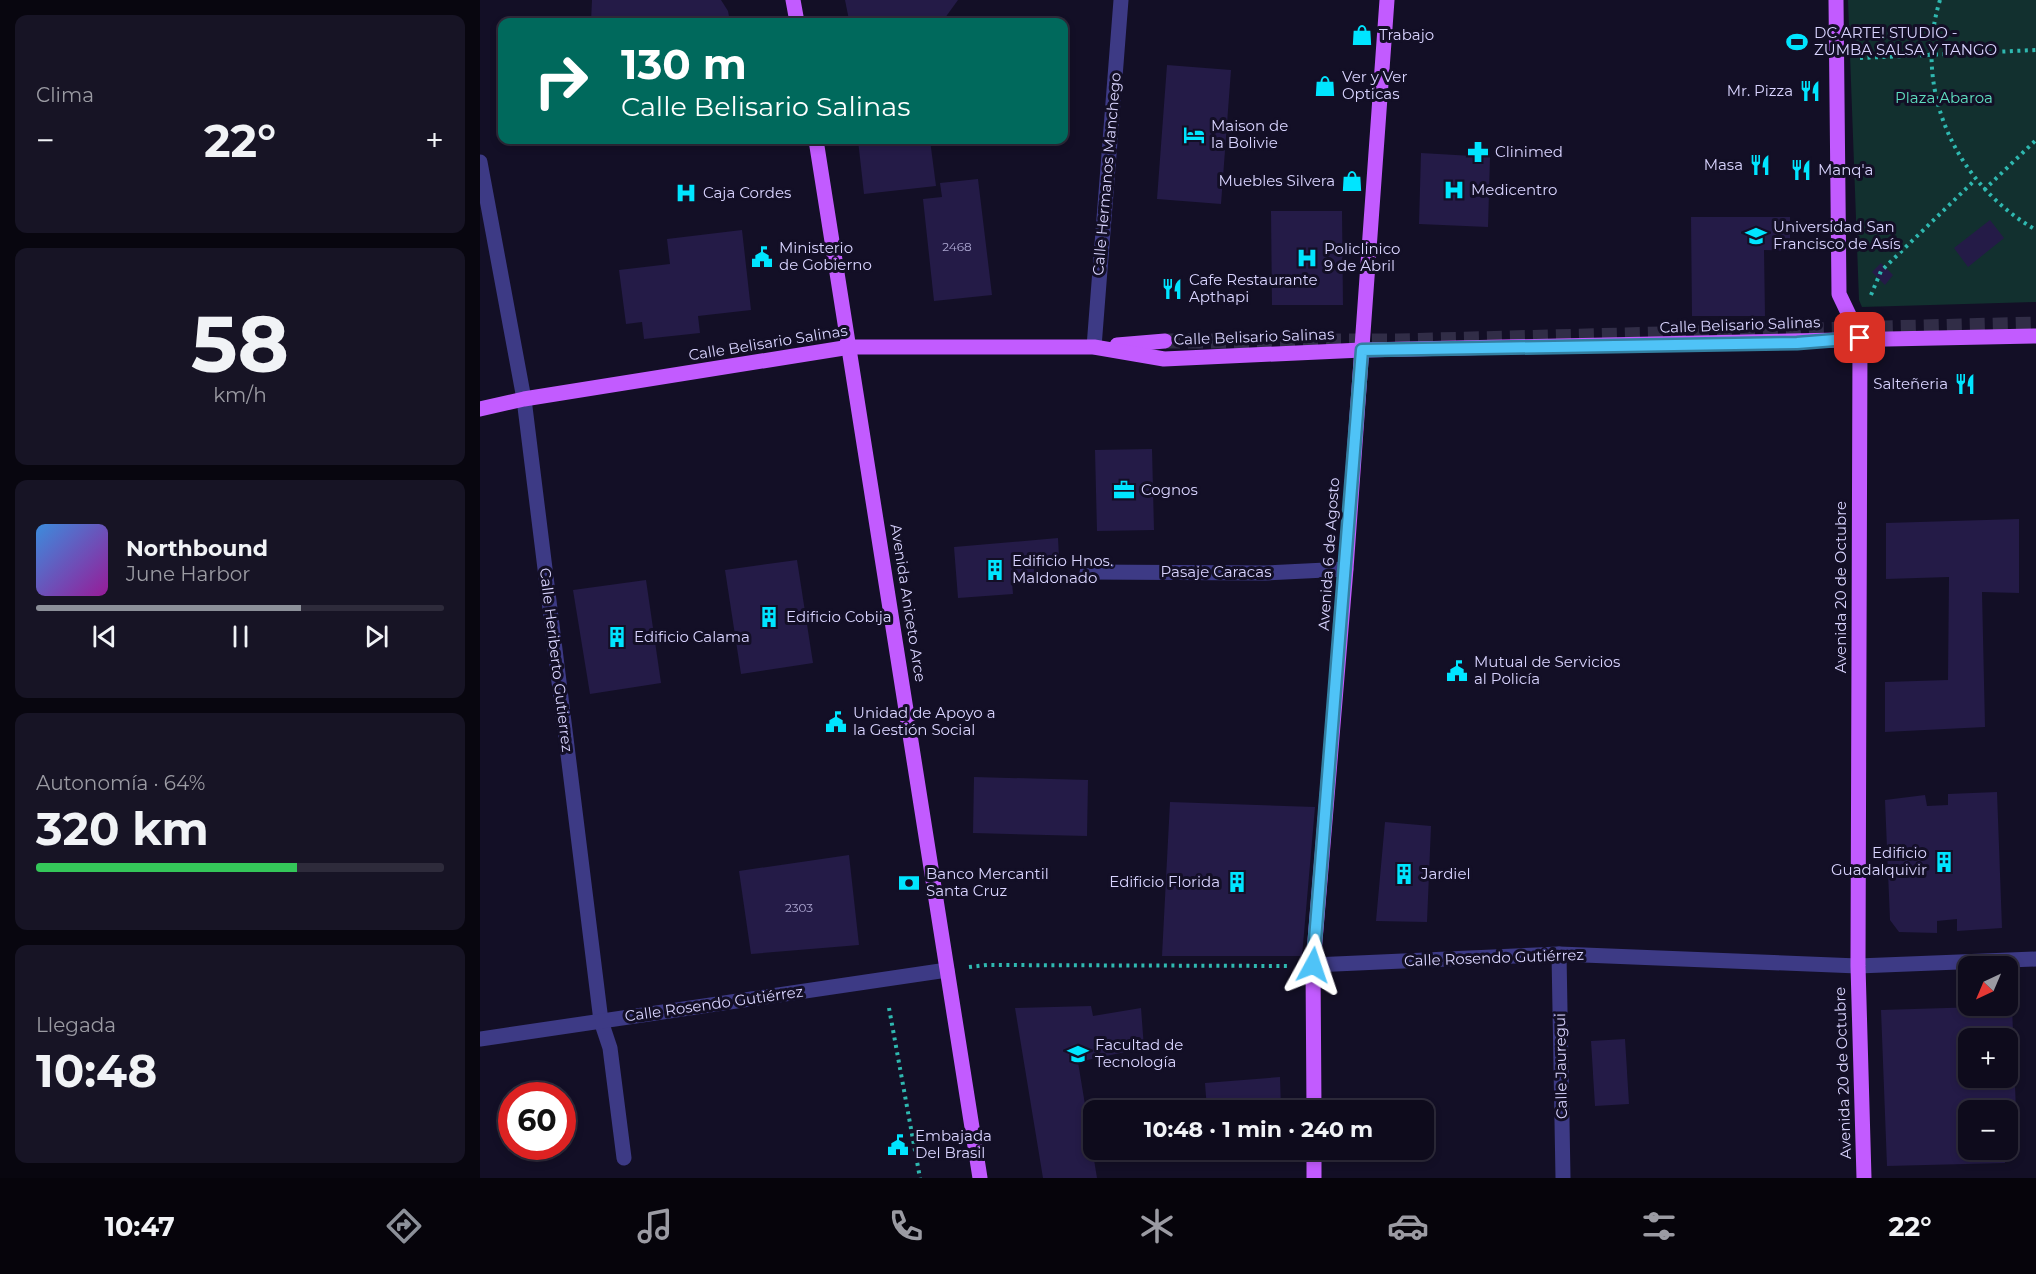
<!DOCTYPE html>
<html lang="es">
<meta charset="utf-8">
<style>
body{margin:0;font-family:Montserrat,sans-serif;background:#171425;color:#f1f3f6;height:100vh;display:flex;flex-direction:column;font-size:22px;white-space:nowrap}
*{box-sizing:border-box;margin:0}
p{font-size:20px;color:#9b9ba3}
.icon{flex:none;width:33px;height:33px;fill:none;stroke:currentColor;stroke-width:2;stroke-linecap:round;stroke-linejoin:round}
.map{position:relative;flex:1;overflow:hidden}
.side{display:flex;flex-direction:column;gap:15px;padding:15px;background:#08060f;width:480px}
.side>*{flex:none}
.guide{position:absolute;left:18px;top:18px;width:570px;height:126px;border-radius:12px;box-shadow:0 3px 9px #0003,0 0 0 2px #2e2b3b;background:#00695c;color:#fff;overflow:hidden}
.needle{width:39px;rotate:224deg}
.fabs{position:absolute;left:1478px;top:956px;display:grid;gap:12px}
.fabs a{display:grid;place-items:center;width:60px;height:60px;border-radius:12px;background:#0e0b1c;box-shadow:0 3px 9px #0003,0 0 0 2px #2e2b3b;font-size:30px}
.speed{position:absolute;left:18px;top:1082px;display:flex;gap:12px;font-size:30px;font-weight:700;text-align:center}
.speed>*{display:grid;place-content:center;width:78px;height:78px;border-radius:50%;background:#0e0b1c;box-shadow:0 3px 9px #0003,0 0 0 2px #2e2b3b;line-height:1}
.speed .limit{border:9px solid #d22;background:#fff;color:#111}
.pin{position:absolute;display:grid;place-items:center;width:51px;height:51px;color:#fff;margin:-26px;border-radius:12px;box-shadow:0 3px 9px #0006}
.me{position:absolute;width:66px;margin:-33px;rotate:5deg;stroke-linejoin:round;filter:drop-shadow(0 0 4px #0008)}
.turn{display:flex;align-items:center;gap:21px;height:126px;padding:0 24px;font-size:27px}
.turn .icon{width:78px;height:78px;stroke-width:2.5}
.turn b{display:block;font-size:42px;line-height:51px}
.big{font-size:45px;font-weight:700;line-height:1.1}
.side .widget{flex:1;display:flex;flex-direction:column;justify-content:center;gap:9px;min-width:0;padding:0 21px;border-radius:12px;background:#171425}
.side .dial{align-items:center;gap:0}
.dial b{font-size:78px;line-height:1}
.song{display:flex;align-items:center;gap:18px}
.cover{width:72px;height:72px;border-radius:9px;background:linear-gradient(135deg,hsl(210 70% 55%),hsl(300 70% 35%))}
.played{height:6px;border-radius:3px;background:linear-gradient(90deg,#8c9099 65%,#2e2b3b 65%)}
.keys{display:flex;justify-content:space-around;direction:ltr}
.heat{display:flex;justify-content:space-between;align-items:center;font-size:33px;direction:ltr}
.charge{height:9px;border-radius:4px;background:linear-gradient(90deg,#34c759 64%,#2e2b3b 0)}
.trip{position:absolute;left:603px;top:1100px;width:351px;height:60px;border-radius:12px;background:#0e0b1c;box-shadow:0 3px 9px #0003,0 0 0 2px #2e2b3b;font-weight:700;line-height:60px;text-align:center}
.menu{display:flex;height:96px;justify-content:space-around;align-items:center;background:#06040b;color:#9b9ba3}
.menu .icon{width:42px;height:42px}
.menu .active{color:#8c9099}
.menu b{font-size:27px;color:#f1f3f6}
main{display:flex;flex:1;min-height:0}
.map>svg:first-child{display:block}
</style>
<main>
<section class="side">
<div class="widget"><p>Clima</p>
<div class="heat"><a>−</a><b class="big">22°</b><a>+</a></div>
</div>
<div class="widget dial"><b>58</b><p>km/h</p></div>
<div class="widget">
<div class="song"><i class="cover"></i><div><b>Northbound</b><p>June Harbor</p></div></div>
<div class="played"></div>
<div class="keys"><svg class="icon" aria-label="previous" viewBox="0 0 24 24"><path d="M18 5L8 12l10 7zM5 5v14"/></svg><svg class="icon" aria-label="pause" viewBox="0 0 24 24"><path d="M8 5v14M16 5v14"/></svg><svg class="icon" aria-label="next" viewBox="0 0 24 24"><path d="M6 5l10 7-10 7zM19 5v14"/></svg></div>
</div>
<div class="widget"><p>Autonomía · 64%</p><b class="big">320 km</b><div class="charge"></div></div>
<div class="widget"><p>Llegada</p><b class="big">10:48</b></div>
</section>
<div class="map">
<svg width="1556" height="1178" viewBox="0 0 1556 1178">
<rect width="100%" height="100%" fill="#130f26"/>
<polygon fill="#12302f" points="1368,0 1556,0 1556,302 1382,307 1379,300"/>
<g fill="#241b47" fill-rule="evenodd">
<polygon points="112,0 241,0 248,11 250,22 111,22"/>
<polygon points="365,0 478,0 462,22 378,22 369,20"/>
<polygon points="687,65 751,70 741,204 677,199"/>
<polygon points="378,140 450,140 456,186 384,194"/>
<polygon points="941,153 1010,157 1008,227 939,224"/>
<polygon points="498,179 512,295 454,301 443,199 462,197 460,183"/>
<polygon points="791,211 862,211 863,305 792,305"/>
<polygon points="1211,217 1310,217 1310,251 1284,250 1285,316 1212,316"/>
<polygon points="1510,220 1524,238 1488,267 1474,248"/>
<polygon points="262,230 271,310 218,316 220,333 164,339 162,322 146,324 139,270 190,264 187,239"/>
<polygon points="1401,263 1413,275 1405,285 1392,272"/>
<polygon points="672,449 674,530 617,531 615,450"/>
<polygon points="1539,519 1539,593 1502,592 1505,727 1405,732 1405,682 1468,680 1469,577 1406,579 1406,523"/>
<polygon points="578,538 579,557 553,559 555,580 532,582 533,594 478,598 474,547"/>
<polygon points="317,560 333,663 261,674 245,570"/>
<polygon points="166,580 181,683 110,694 93,590"/>
<polygon points="494,777 608,780 607,836 493,833"/>
<polygon points="1517,792 1522,928 1477,931 1477,919 1457,921 1457,933 1419,932 1410,920 1405,800 1445,795 1447,806 1468,805 1468,794"/>
<polygon points="690,802 835,807 822,956 682,956"/>
<polygon points="905,822 951,826 947,922 896,921"/>
<polygon points="369,855 379,945 271,954 259,871"/>
<polygon points="611,1006 613,1016 661,1008 664,1048 598,1062 617,1178 563,1178 535,1008"/>
<path d="M1532,1006L1536,1111L1527,1114V1110H1488V1149H1524L1525,1163L1407,1166L1401,1010ZM1488,1038H1527V1077H1488Z"/>
<polygon points="1145,1039 1149,1104 1115,1106 1111,1041"/>
<polygon points="800,1077 801,1110 727,1110 725,1083"/>
<polygon points="731,1149 801,1149 801,1159 732,1160"/>
</g>
<g fill="none" stroke-linecap="round" stroke-linejoin="round">
<polyline stroke="#312d47" stroke-width="15" stroke-dasharray="15 8" stroke-linecap="butt" points="685,341 918,341 1556,324"/>
<g stroke="#2fb8b0" stroke-width="4" stroke-dasharray="3 4.5" stroke-linecap="butt">
<path d="M1460,0C1432,90 1476,184 1556,230"/>
<polyline points="1380,58 1556,50"/>
<polyline points="1504,190 1556,140"/>
<polyline points="1391,295 1401,271 1495,180"/>
<polyline points="489,967 507,965 811,966"/>
<polyline points="409,1008 440,1178"/>
</g>
<g stroke="#3d3a85" stroke-width="15">
<polyline points="0,162 44,399 121,1021 130,1048 144,1158"/>
<polyline points="614,347 641,0"/>
<polyline points="607,572 785,573 866,569"/>
<polyline points="1079,954 1083,1178"/>
<polyline points="833,965 1079,954 1378,966 1556,959"/>
<polyline points="0,1039 467,970"/>
</g>
<g stroke="#c25bff" stroke-width="15">
<polyline points="313,0 317,22"/>
<polyline points="1356,0 1359,294 1380,338 1378,966 1384,1178"/>
<polyline points="336,140 500,1178"/>
<polyline points="637,345 685,341"/>
<polyline points="0,409 44,399 370,347 614,347 684,359 882,350 1556,336"/>
<polyline points="834,1110 833,965 866,569 907,0"/>
<polyline points="834,1149 834,1178"/>
</g>
</g>
<g fill="none" stroke-linecap="round" stroke-linejoin="round">
<defs>
<polyline id="route" points="833,965 882,350 1317,343 1380,338"/>
</defs>
<use href="#route" stroke="#337fa1" stroke-width="15"/>
<use href="#route" stroke="#4fc3f7" stroke-width="10"/>
</g>
<defs>
<symbol id="shop-bare" viewBox="-9 -9 18 18"><path d="M-5-2.5h2.3a2.7 3.5 0 0 1 5.4 0H5L5.5 6h-11ZM-1.5-2.5h3a1.5 2.3 0 0 0-3 0Z" fill="#00e5ff" stroke="#130f26" stroke-width="2.5" paint-order="stroke"/></symbol>
<symbol id="stadium-bare" viewBox="-9 -9 18 18"><path d="M0-5a6.5 5 0 1 0 0 10a6.5 5 0 1 0 0-10ZM-3.5-1.8h7v3.6h-7Z" fill="#00e5ff" stroke="#130f26" stroke-width="2.5" paint-order="stroke"/></symbol>
<symbol id="restaurant-bare" viewBox="-9 -9 18 18"><path d="M-5-6h1v4h1v-4h1v4h1v-4h1v5L-1.5 .5V6h-2V.5L-5-1ZM5-6V6H3V1.5H1.5Q1.5-4 5-6Z" fill="#00e5ff" stroke="#130f26" stroke-width="2.5" paint-order="stroke"/></symbol>
<symbol id="hotel-bare" viewBox="-9 -9 18 18"><path d="M-6-4.5h1.5V1H6V5H4.5V3h-9V5H-6ZM-4 0a1.8 1.8 0 1 1 3.6 0ZM.5 0V-2.5h3Q6-2.5 6 0Z" fill="#00e5ff" stroke="#130f26" stroke-width="2.5" paint-order="stroke"/></symbol>
<symbol id="pharmacy-bare" viewBox="-9 -9 18 18"><path d="M-2-6h4v4h4v4h-4v4h-4v-4h-4v-4h4Z" fill="#00e5ff" stroke="#130f26" stroke-width="2.5" paint-order="stroke"/></symbol>
<symbol id="hospital-bare" viewBox="-9 -9 18 18"><path d="M-5-5h3v3.5h4V-5h3V5h-3V1.5h-4V5h-3Z" fill="#00e5ff" stroke="#130f26" stroke-width="2.5" paint-order="stroke"/></symbol>
<symbol id="university-bare" viewBox="-9 -9 18 18"><path d="M0-5L7-2L0 1L-7-2ZM-4 1L0 2.5L4 1V4Q0 6-4 4Z" fill="#00e5ff" stroke="#130f26" stroke-width="2.5" paint-order="stroke"/></symbol>
<symbol id="civic-bare" viewBox="-9 -9 18 18"><path d="M-.6-6.5H3V-4.5H.6V-3L4-1V1h2V6H-6V1h2V-1L-.6-3ZM-1.2 2.5V6h2.4V2.5Z" fill="#00e5ff" stroke="#130f26" stroke-width="2.5" paint-order="stroke"/></symbol>
<symbol id="office-bare" viewBox="-9 -9 18 18"><path d="M-6-3h4V-5.5h4V-3h4V5H-6ZM-1-4.5V-3h2v-1.5ZM-6 0V1H6V0Z" fill="#00e5ff" stroke="#130f26" stroke-width="2.5" paint-order="stroke"/></symbol>
<symbol id="building-bare" viewBox="-9 -9 18 18"><path d="M-4-6H4V6H1V3H-1V6H-4ZM-2.5-4.3h1.7v1.8h-1.7ZM.8-4.3h1.7v1.8H.8ZM-2.5-1h1.7V.8h-1.7ZM.8-1h1.7V.8H.8Z" fill="#00e5ff" stroke="#130f26" stroke-width="2.5" paint-order="stroke"/></symbol>
<symbol id="bank-bare" viewBox="-9 -9 18 18"><path d="M-6-4H6V4H-6ZM0-2.3a2.3 2.3 0 1 0 0 4.6a2.3 2.3 0 1 0 0-4.6Z" fill="#00e5ff" stroke="#130f26" stroke-width="2.5" paint-order="stroke"/></symbol>
</defs>
<g fill-rule="evenodd">
<use href="#shop-bare" x="867" y="20" width="30" height="30"/>
<use href="#stadium-bare" x="1302" y="27" width="30" height="30"/>
<use href="#shop-bare" x="830" y="71" width="30" height="30"/>
<use href="#restaurant-bare" x="1315" y="76" width="30" height="30"/>
<use href="#hotel-bare" x="699" y="120" width="30" height="30"/>
<use href="#pharmacy-bare" x="983" y="137" width="30" height="30"/>
<use href="#restaurant-bare" x="1265" y="150" width="30" height="30"/>
<use href="#restaurant-bare" x="1306" y="155" width="30" height="30"/>
<use href="#shop-bare" x="857" y="166" width="30" height="30"/>
<use href="#hospital-bare" x="959" y="175" width="30" height="30"/>
<use href="#hospital-bare" x="191" y="178" width="30" height="30"/>
<use href="#university-bare" x="1261" y="221" width="30" height="30"/>
<use href="#civic-bare" x="267" y="242" width="30" height="30"/>
<use href="#hospital-bare" x="812" y="243" width="30" height="30"/>
<use href="#restaurant-bare" x="677" y="274" width="30" height="30"/>
<use href="#restaurant-bare" x="1470" y="369" width="30" height="30"/>
<use href="#office-bare" x="629" y="475" width="30" height="30"/>
<use href="#building-bare" x="500" y="555" width="30" height="30"/>
<use href="#building-bare" x="274" y="602" width="30" height="30"/>
<use href="#building-bare" x="122" y="622" width="30" height="30"/>
<use href="#civic-bare" x="962" y="656" width="30" height="30"/>
<use href="#civic-bare" x="341" y="707" width="30" height="30"/>
<use href="#building-bare" x="1449" y="847" width="30" height="30"/>
<use href="#building-bare" x="909" y="859" width="30" height="30"/>
<use href="#building-bare" x="742" y="867" width="30" height="30"/>
<use href="#bank-bare" x="414" y="868" width="30" height="30"/>
<use href="#university-bare" x="583" y="1039" width="30" height="30"/>
<use href="#civic-bare" x="403" y="1130" width="30" height="30"/>
</g>
<g text-anchor="middle" stroke-width="6" stroke-linejoin="round" paint-order="stroke">
<g font-size="12" fill="#aca6d1">
<text x="477" y="251">2468</text>
<text x="319" y="912">2303</text>
</g>
<g font-size="15" fill="#d9d4ff" stroke="#130f26" text-anchor="start">
<text x="1334" y="38">DC ARTE! STUDIO -<tspan x="1334" dy="17">ZUMBA SALSA Y TANGO</tspan></text>
<text x="899" y="40">Trabajo</text>
<text x="862" y="82">Ver y Ver<tspan x="862" dy="17">Opticas</tspan></text>
<text x="1313" y="96" text-anchor="end">Mr. Pizza</text>
<text x="731" y="131">Maison de<tspan x="731" dy="17">la Bolivie</tspan></text>
<text x="1015" y="157">Clinimed</text>
<text x="1263" y="170" text-anchor="end">Masa</text>
<text x="1338" y="175">Manq'a</text>
<text x="855" y="186" text-anchor="end">Muebles Silvera</text>
<text x="991" y="195">Medicentro</text>
<text x="223" y="198">Caja Cordes</text>
<text x="1293" y="232">Universidad San<tspan x="1293" dy="17">Francisco de Asís</tspan></text>
<text x="299" y="253">Ministerio<tspan x="299" dy="17">de Gobierno</tspan></text>
<text x="844" y="254">Policlinico<tspan x="844" dy="17">9 de Abril</tspan></text>
<text x="709" y="285">Cafe Restaurante<tspan x="709" dy="17">Apthapi</tspan></text>
<text x="1468" y="389" text-anchor="end">Salteñeria</text>
<text x="661" y="495">Cognos</text>
<text x="532" y="566">Edificio Hnos.<tspan x="532" dy="17">Maldonado</tspan></text>
<text x="306" y="622">Edificio Cobija</text>
<text x="154" y="642">Edificio Calama</text>
<text x="994" y="667">Mutual de Servicios<tspan x="994" dy="17">al Policía</tspan></text>
<text x="373" y="718">Unidad de Apoyo a<tspan x="373" dy="17">la Gestión Social</tspan></text>
<text x="1447" y="858" text-anchor="end">Edificio<tspan x="1447" dy="17">Guadalquivir</tspan></text>
<text x="446" y="879">Banco Mercantil<tspan x="446" dy="17">Santa Cruz</tspan></text>
<text x="941" y="879">Jardiel</text>
<text x="740" y="887" text-anchor="end">Edificio Florida</text>
<text x="615" y="1050">Facultad de<tspan x="615" dy="17">Tecnología</tspan></text>
<text x="435" y="1141">Embajada<tspan x="435" dy="17">Del Brasil</tspan></text>
</g>
<g font-size="15" fill="#5fe0c0" stroke="#130f26">
<text x="1464" y="103">Plaza Abaroa</text>
</g>
<g font-size="15" fill="#d9d4ff" stroke="#130f26">
<text transform="translate(627 174) rotate(-85)" y="5">Calle Hermanos Manchego</text>
<text transform="translate(1260 325) rotate(-2)" y="5">Calle Belisario Salinas</text>
<text transform="translate(774 337) rotate(-2)" y="5">Calle Belisario Salinas</text>
<text transform="translate(288 343) rotate(-9)" y="5">Calle Belisario Salinas</text>
<text transform="translate(849 554) rotate(-86)" y="5">Avenida 6 de Agosto</text>
<text x="736" y="577">Pasaje Caracas</text>
<text transform="translate(1361 587) rotate(-90)" y="5">Avenida 20 de Octubre</text>
<text transform="translate(428 603) rotate(81)" y="5">Avenida Aniceto Arce</text>
<text transform="translate(76 660) rotate(83)" y="5">Calle Heriberto Gutierrez</text>
<text transform="translate(1014 958) rotate(-2)" y="5">Calle Rosendo Gutiérrez</text>
<text transform="translate(234 1004) rotate(-8)" y="5">Calle Rosendo Gutiérrez</text>
<text transform="translate(1081 1066) rotate(-91)" y="5">Calle Jauregui</text>
<text transform="translate(1363 1073) rotate(-92)" y="5">Avenida 20 de Octubre</text>
</g>
</g>
</svg>
<div class="fabs">
<a><svg class="needle" viewBox="-14 -14 28 28"><path d="M0-13l5 13h-10z" fill="#e53935"/><path d="M0 13l5-13h-10z" fill="#9b9ba3"/></svg></a>
<a>+</a>
<a>−</a>
</div>
<div class="speed"><div class="limit">60</div></div>
<div class="pin" style="left:1380px;top:338px;background:#d93025"><svg class="icon" aria-label="arrive" viewBox="0 0 24 24"><path d="M6 21V4h12l-3 4 3 4H6"/></svg></div>
<svg class="me" style="left:833px;top:965px" viewBox="-20 -20 40 40"><path d="M0-17L14 15 0 8-14 15z" fill="#4fc3f7" stroke="#fff" stroke-width="4"/></svg>
<div class="trip">10:48 · 1 min · 240 m</div>
<div class="guide">
<div class="turn"><svg class="icon" aria-label="right" viewBox="0 0 24 24"><path d="M7 20v-9h11M14 6l5 5-5 5"/></svg><div><b>130 m</b>Calle Belisario Salinas</div></div>
</div>
</div>
</main>
<nav class="menu">
<b>10:47</b>
<svg class="icon active" aria-label="directions" viewBox="0 0 24 24"><path d="M12 3l9 9-9 9-9-9zM9 14v-3h6M13 9l2 2-2 2"/></svg>
<svg class="icon" aria-label="music" viewBox="0 0 24 24"><path d="M9 18V5l10-2v13"/><circle cx="6" cy="18" r="3"/><circle cx="16" cy="16" r="3"/></svg>
<svg class="icon" aria-label="phone" viewBox="0 0 24 24"><path d="M5 4h4l2 5-3 2q2 4 5 5l2-3 5 2v4C11 20 4 13 5 4z"/></svg>
<svg class="icon" aria-label="climate" viewBox="0 0 24 24"><path d="M12 3v18M4 7l16 10M4 17L20 7"/></svg>
<svg class="icon" aria-label="car" viewBox="0 0 24 24"><path d="M5 17H2v-5l4-1 3-4h7l3 4 3 1v5h-3M9 17h6M6 11h13"/><circle cx="7" cy="17" r="2"/><circle cx="17" cy="17" r="2"/></svg>
<svg class="icon" aria-label="filters" viewBox="0 0 24 24"><path d="M4 7h16M4 17h16"/><circle cx="9" cy="7" r="2"/><circle cx="15" cy="17" r="2"/></svg>
<b>22°</b>
</nav>
